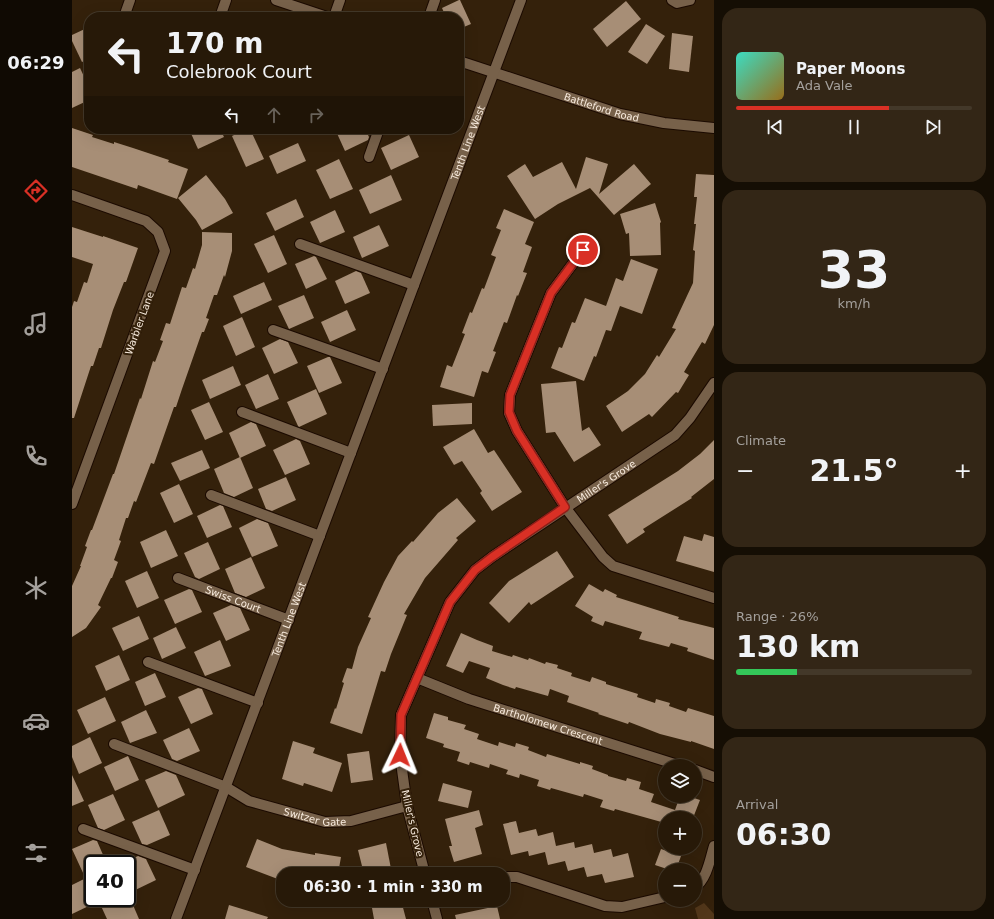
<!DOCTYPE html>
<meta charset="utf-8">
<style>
body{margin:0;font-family:"DejaVu Sans",sans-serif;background:#332616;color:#f1f3f6;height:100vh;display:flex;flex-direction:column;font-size:15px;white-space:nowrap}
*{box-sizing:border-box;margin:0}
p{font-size:13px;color:#a4a09c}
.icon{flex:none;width:22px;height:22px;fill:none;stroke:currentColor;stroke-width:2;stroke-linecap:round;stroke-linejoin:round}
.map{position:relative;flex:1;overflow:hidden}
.details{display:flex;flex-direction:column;gap:8px;padding:8px;background:#150e04;width:280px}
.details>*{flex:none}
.guide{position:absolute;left:12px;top:12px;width:380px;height:122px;border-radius:16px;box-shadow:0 4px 16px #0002,0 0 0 1px #433829;background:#271908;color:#f1f3f6;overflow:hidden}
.controls{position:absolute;left:586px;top:759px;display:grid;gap:8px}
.controls a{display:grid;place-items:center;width:44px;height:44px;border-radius:50%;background:#271908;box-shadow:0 4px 16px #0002,0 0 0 1px #433829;font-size:20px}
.speed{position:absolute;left:12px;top:855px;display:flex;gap:8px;font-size:20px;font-weight:700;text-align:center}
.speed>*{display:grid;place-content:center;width:52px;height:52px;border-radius:50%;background:#271908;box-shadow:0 4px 16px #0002,0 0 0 1px #433829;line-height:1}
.speed .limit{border:2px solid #111;border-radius:6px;background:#fff;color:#111}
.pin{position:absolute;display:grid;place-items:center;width:34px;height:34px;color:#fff;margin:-17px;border:2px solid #fff;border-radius:50%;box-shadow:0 1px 4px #0007}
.me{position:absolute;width:44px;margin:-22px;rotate:2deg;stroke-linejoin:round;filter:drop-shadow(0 0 3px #0008)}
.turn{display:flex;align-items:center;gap:14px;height:84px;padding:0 16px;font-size:18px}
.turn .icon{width:52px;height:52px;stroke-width:2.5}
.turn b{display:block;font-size:28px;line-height:34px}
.lanes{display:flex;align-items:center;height:38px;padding:0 16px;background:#0003;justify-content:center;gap:20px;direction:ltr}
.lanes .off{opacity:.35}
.big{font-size:30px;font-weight:600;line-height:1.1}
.details .tile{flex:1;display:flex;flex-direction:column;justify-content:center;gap:6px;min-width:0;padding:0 14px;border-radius:16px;background:#332616}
.details .dial{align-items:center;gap:0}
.dial b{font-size:52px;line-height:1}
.song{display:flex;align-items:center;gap:12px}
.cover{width:48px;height:48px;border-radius:6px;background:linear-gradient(135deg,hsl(170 70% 55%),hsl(40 70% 35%))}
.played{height:4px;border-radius:2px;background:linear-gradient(90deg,#d93025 65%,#433829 65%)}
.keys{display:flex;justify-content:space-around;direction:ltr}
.heat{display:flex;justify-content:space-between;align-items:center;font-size:22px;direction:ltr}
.charge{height:6px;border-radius:3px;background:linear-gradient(90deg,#34c759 26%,#433829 0)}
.trip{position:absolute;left:204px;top:867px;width:234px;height:40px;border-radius:16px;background:#271908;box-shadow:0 4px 16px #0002,0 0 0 1px #433829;font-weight:600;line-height:40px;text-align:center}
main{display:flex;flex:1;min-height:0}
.dock{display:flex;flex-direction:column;width:72px;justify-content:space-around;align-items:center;background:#100a03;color:#a4a09c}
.dock .icon{width:28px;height:28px}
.dock .current{color:#d93025}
.dock b{font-size:18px;color:#f1f3f6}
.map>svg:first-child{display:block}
</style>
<main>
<nav class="dock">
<b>06:29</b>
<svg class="icon current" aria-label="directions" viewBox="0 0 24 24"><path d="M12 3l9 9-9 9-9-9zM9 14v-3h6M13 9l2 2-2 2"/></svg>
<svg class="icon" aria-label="music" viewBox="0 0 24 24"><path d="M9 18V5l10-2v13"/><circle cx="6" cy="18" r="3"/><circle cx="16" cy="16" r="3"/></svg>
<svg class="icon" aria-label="phone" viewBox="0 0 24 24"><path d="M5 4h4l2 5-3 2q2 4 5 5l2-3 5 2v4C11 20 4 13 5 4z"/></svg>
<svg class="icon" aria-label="climate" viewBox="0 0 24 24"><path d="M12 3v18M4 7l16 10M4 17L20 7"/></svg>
<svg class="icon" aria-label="car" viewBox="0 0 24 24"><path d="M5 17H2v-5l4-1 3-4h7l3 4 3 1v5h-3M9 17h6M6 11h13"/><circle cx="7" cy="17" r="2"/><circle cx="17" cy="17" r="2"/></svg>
<svg class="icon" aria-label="filters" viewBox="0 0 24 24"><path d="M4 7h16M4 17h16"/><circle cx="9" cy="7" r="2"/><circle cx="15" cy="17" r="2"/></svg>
</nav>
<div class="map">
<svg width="642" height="919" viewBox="0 0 642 919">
<rect width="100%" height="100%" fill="#34210b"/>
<polygon fill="#52371a" points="632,903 642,914 642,919 626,919 623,908"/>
<g fill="#a78e76">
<polygon points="387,0 388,0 399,24 387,29 387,17 374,17 370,8"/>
<polygon points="554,1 569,19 535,47 521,29"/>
<polygon points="574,24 593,36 575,64 556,52"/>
<polygon points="17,27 17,59 10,62 0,41 0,35"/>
<polygon points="600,33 621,36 617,72 597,69"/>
<polygon points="8,68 17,87 17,100 0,108 0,72"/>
<polygon points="0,128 21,135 20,137 42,144 42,142 61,148 97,160 96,162 116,169 105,199 66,185 65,189 0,167"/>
<polygon points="117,129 148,129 152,137 126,149"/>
<polygon points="175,129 178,129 192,159 174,167 160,136"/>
<polygon points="263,129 293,129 297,137 296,140 273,151"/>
<polygon points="337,135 347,157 319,170 309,148"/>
<polygon points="226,143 234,161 205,174 197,156"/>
<polygon points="514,157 536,164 527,194 562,164 579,184 542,215 518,188 486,204 463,219 435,176 453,164 461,177 490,162 504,189"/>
<polygon points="267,159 281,189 258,199 244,170"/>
<polygon points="624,174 642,175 642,325 633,344 630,342 612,372 617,375 606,393 604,392 580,417 577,414 550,432 534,406 556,391 573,374 585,355 587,357 604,329 600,328 621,283 623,251 621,250 624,224 622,224 625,197 622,197"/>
<polygon points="134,175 153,199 161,213 130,230 124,220 106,198"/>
<polygon points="319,175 330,200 298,214 287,190"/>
<polygon points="224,199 232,217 203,231 194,213"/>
<polygon points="583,203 589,222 588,223 589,255 558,256 557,233 554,234 548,214"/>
<polygon points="432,209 462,222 453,244 460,247 451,272 455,273 446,296 445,295 435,323 432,322 421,351 424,352 416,373 410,371 402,397 368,387 375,365 380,367 393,334 390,333 398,312 400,313 410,288 412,289 424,257 419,255 429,230 424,228"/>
<polygon points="263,210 273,232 248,243 238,222"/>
<polygon points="307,225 317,246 290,258 281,237"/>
<polygon points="0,227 31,237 31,236 66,248 54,282 52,282 41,310 29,348 27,348 21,366 19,366 2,418 0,418 0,307 2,301 5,302 12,282 15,283 21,264 0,257"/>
<polygon points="130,232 160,233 160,251 153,277 152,275 145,295 142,295 134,318 137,319 132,332 130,332 110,389 104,407 102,407 82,464 79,463 64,502 62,501 56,518 54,518 47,540 49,541 42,560 46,562 40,578 39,578 26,605 29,607 14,628 0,637 0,586 9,566 8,566 15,547 13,546 19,530 20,530 41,474 42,474 68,398 69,399 81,361 83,362 91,341 88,340 94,323 98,324 110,287 114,288 121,268 123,269 130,245"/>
<polygon points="202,235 215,264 196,273 182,244"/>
<polygon points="242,256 244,257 255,279 234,289 223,264"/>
<polygon points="559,259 586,269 570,314 548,306 539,331 534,330 524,357 522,356 512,381 479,368 487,347 490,348 500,322 503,323 513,298 534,306 544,278 551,281"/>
<polygon points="284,271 289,273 298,293 273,304 263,281"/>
<polygon points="192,282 200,300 169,314 161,296"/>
<polygon points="232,295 242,318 217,329 206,306"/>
<polygon points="275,310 284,330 258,342 249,322"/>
<polygon points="170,317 183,347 164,356 151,326"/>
<polygon points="208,339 216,342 226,363 202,374 190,348"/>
<polygon points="256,357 258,357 270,383 247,393 235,366"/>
<polygon points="161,366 169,385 138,399 130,380"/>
<polygon points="196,374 207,399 184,409 173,385"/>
<polygon points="504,381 510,431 517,427 529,445 502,462 483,432 474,433 469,384"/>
<polygon points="244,389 255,414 227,427 226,426 215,402"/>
<polygon points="137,402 151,432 133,440 119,410"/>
<polygon points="400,403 400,424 361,426 360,405"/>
<polygon points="179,422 184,424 194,446 168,458 157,433"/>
<polygon points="402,429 416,453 422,450 450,492 420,511 408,493 410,491 390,461 382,465 371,447"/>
<polygon points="224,439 228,441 238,464 213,475 201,450"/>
<polygon points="642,440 642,479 619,497 620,498 571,529 573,532 555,544 536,515 606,471 628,454"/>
<polygon points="130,450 138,468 108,481 99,463"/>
<polygon points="168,457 181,488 162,497 152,493 142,469"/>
<polygon points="214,477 224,500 200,511 194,509 186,489"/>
<polygon points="107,484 121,514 102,523 88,493"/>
<polygon points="385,498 404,521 384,538 386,540 353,578 332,614 335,615 319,654 313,672 309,671 290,734 258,723 263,708 264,709 272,683 270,682 275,668 280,669 286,647 299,618 296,617 312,582 326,556 340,541 341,542 366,513"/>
<polygon points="148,505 151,506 160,527 135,538 125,516"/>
<polygon points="185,519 196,523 206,546 180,557 167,528"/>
<polygon points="94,530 106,556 79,568 68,542"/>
<polygon points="632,534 642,537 642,572 604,561 612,536 630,541"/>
<polygon points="136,542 148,569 127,579 123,577 112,553"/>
<polygon points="485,551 502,577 459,605 457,602 437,623 417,603 437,581"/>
<polygon points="179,557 193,588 174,597 163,593 153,569"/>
<polygon points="75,571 87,598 65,608 53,581"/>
<polygon points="517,584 531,592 533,589 545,595 544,597 607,617 606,619 642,628 642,660 615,651 616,648 599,643 597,647 567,639 570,632 533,621 531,626 519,621 521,617 503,606"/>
<polygon points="117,589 120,590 130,612 103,624 92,600"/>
<polygon points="159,605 168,608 178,630 154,641 141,613"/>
<polygon points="67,616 77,639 51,651 40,628"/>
<polygon points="104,627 114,648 90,659 81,638"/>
<polygon points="389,633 405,640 421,646 420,651 440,657 441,655 456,660 457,658 473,664 474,662 486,665 485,668 500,673 499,676 518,682 520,677 534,682 534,684 566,694 565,697 583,703 584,699 598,703 597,706 614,712 616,708 642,716 642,749 619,741 619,742 588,734 557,722 556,724 526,714 527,713 495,702 497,696 478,689 476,696 444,687 443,689 431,685 414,678 418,668 397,661 391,673 374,666"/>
<polygon points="148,640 159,666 133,676 122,652"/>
<polygon points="47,655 58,680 34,691 23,666"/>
<polygon points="83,673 94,697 73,706 63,682"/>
<polygon points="126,688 130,689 141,714 119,724 106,697"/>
<polygon points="33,697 44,721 16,734 5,710"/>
<polygon points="74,710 85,733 58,743 49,722"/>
<polygon points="362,713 376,717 376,720 394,725 392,729 407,734 405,739 426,746 427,742 443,747 444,743 457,747 456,750 474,757 475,754 508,764 508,762 521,766 520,769 536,775 536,776 554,781 555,778 569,782 567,789 582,794 579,802 603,810 608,796 616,796 628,800 621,818 593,818 593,823 543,809 542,811 528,807 531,800 512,794 511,797 479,788 478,790 465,786 467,780 448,774 447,778 434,774 436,770 418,764 417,768 398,762 397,765 385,761 388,752 371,747 372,744 354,738"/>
<polygon points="117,728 128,751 105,761 100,759 91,740"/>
<polygon points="18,737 30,763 7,774 0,757 0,746"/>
<polygon points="221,741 243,748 241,753 270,763 260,792 232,783 231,786 210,779"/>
<polygon points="297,751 301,780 279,783 275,754"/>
<polygon points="56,756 67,780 43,791 32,767"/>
<polygon points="94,771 104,775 113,795 86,808 73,780"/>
<polygon points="0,775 12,801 0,806"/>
<polygon points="371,783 400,791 396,808 366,801"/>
<polygon points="41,794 53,820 32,830 26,828 16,805"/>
<polygon points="87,810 98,835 75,845 70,844 60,822"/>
<polygon points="407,810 411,825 403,828 410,854 382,862 377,846 380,846 373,819"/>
<polygon points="444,821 447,833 464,829 466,836 481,832 484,846 502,842 503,848 520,844 522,853 539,849 541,857 556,853 562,877 533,883 530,874 515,877 512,867 496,871 493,861 476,865 473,852 457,856 456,851 439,855 431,824"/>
<polygon points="185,839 210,849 243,855 243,853 269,857 266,874 211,874 211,881 174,867"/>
<polygon points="21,840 25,841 35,864 21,864 21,871 12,875 0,849"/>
<polygon points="314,843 320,874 292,874 286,850"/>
<polygon points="589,849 609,856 604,870 598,870 583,865"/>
<polygon points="66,856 74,859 84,880 55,894 55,861"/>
<polygon points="12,879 23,903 0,914 0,885"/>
<polygon points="46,898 58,898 67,919 35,919 29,906"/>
<polygon points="300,900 329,900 334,919 302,919 300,908 302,907"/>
<polygon points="157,905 196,917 195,919 153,919"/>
<polygon points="425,906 428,919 384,919 383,915"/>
</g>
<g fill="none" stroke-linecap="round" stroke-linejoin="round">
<defs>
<g id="minor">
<polyline points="204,0 255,17"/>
<polyline points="600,0 605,3 618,0"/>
<polyline points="52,17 58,0"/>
<polyline points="148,17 154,0"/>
<polyline points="262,17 268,0"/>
<polyline points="357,17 363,0"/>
<path id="s1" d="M387,61L548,114L592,123L642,128"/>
<polyline points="297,157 307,129"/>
<polyline points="0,195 74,221 86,232 93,251 0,504"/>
<polyline points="228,244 342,285"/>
<polyline points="511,250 479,293 438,395 437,413 445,431 493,507 531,557 541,566 642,598"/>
<polyline points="201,330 311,369"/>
<polyline points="170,412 279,453"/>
<polyline points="139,495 248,536"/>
<path id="s2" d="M106,578L217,620"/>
<polyline points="76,662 186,703"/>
<path id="s3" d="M345,678L397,699L609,766"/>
<path id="s4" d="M42,744L154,787L177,801L253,822L279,821L335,806"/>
<polyline points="623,770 642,777"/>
<polyline points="11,829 123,870"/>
<path id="s5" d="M353,874L335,806L328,755L329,715L378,602L403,570L420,557L603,435L618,418L642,383"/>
<polyline points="431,877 445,877 533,906 550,907 593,897"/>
<path d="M623,887C635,879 638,859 642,846"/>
<polyline points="360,900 365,919"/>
<path id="s6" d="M104,919L449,0"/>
</g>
</defs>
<use href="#minor" stroke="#1b0a00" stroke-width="12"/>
<use href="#minor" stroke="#77614a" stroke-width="10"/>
</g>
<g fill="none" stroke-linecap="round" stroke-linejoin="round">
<defs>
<polyline id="route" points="328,755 329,715 378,602 403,570 420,557 493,507 445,431 437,412 438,395 479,293 511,250"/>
</defs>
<use href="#route" stroke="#8d1f18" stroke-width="10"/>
<use href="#route" stroke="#d93025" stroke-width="7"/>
</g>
<g text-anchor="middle" stroke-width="4" stroke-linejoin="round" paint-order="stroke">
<g font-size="10" fill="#f9ecdf" stroke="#34210b">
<text dy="4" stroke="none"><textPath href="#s1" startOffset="150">Battleford Road</textPath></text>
<text dy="4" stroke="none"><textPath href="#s6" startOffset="829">Tenth Line West</textPath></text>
<text transform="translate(67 323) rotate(-70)" y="4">Warbler Lane</text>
<text dy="4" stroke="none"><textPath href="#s5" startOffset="484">Miller's Grove</textPath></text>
<text dy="4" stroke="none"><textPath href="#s2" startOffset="59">Swiss Court</textPath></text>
<text dy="4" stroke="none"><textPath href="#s6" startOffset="320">Tenth Line West</textPath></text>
<text dy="4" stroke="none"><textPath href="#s3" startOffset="139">Bartholomew Crescent</textPath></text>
<text dy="4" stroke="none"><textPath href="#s4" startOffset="215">Switzer Gate</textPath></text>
<text transform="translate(341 823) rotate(77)" y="4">Miller's Grove</text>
</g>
</g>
</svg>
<div class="controls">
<a><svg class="icon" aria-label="layers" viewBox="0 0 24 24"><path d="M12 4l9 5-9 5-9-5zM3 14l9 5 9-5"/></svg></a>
<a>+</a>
<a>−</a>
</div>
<div class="speed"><div class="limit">40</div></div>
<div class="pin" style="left:511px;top:250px;background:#d93025"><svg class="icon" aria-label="arrive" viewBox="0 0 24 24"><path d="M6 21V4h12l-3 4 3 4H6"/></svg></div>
<svg class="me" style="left:328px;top:755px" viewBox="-20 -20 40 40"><path d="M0-17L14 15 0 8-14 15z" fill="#d93025" stroke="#fff" stroke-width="4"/></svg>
<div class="trip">06:30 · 1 min · 330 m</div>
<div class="guide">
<div class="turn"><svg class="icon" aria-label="left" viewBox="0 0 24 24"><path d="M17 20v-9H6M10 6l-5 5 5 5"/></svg><div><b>170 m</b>Colebrook Court</div></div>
<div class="lanes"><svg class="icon" aria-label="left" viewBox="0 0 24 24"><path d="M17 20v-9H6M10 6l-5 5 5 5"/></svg><svg class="icon off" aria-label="ahead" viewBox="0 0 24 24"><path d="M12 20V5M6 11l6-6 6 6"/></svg><svg class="icon off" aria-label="right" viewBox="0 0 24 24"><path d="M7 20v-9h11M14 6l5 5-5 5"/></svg></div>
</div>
</div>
<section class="details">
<div class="tile">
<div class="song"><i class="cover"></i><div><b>Paper Moons</b><p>Ada Vale</p></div></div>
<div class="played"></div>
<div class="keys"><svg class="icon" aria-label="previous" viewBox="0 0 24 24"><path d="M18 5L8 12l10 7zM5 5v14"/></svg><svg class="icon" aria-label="pause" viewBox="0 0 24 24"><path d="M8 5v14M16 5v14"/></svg><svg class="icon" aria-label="next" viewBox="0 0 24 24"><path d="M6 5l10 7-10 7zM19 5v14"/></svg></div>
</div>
<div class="tile dial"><b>33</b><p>km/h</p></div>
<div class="tile"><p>Climate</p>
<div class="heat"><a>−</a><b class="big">21.5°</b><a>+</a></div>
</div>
<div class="tile"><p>Range · 26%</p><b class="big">130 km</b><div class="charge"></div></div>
<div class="tile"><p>Arrival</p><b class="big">06:30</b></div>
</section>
</main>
